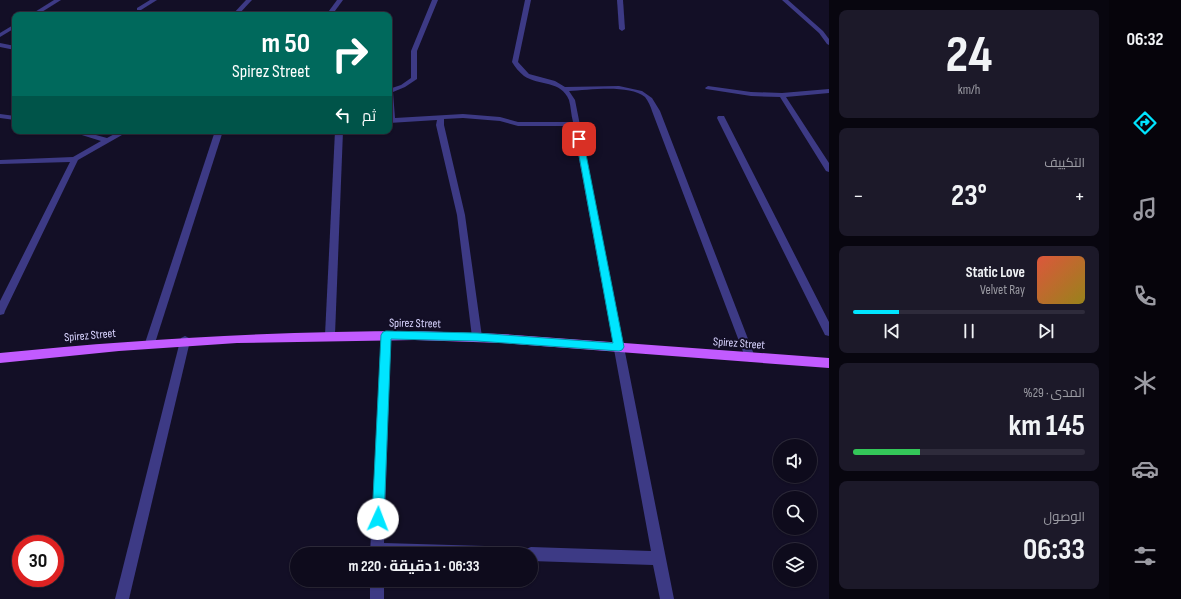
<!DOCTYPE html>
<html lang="ar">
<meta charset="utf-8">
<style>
body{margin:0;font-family:"Sofia Sans Condensed",Cairo,sans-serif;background:#1c1929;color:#f1f3f6;direction:rtl;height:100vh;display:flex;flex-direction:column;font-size:15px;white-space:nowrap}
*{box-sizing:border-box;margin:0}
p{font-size:13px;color:#9b9ba3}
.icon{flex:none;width:22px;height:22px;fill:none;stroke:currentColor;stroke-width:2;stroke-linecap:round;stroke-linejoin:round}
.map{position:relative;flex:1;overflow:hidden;direction:ltr}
.sheet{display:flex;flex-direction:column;gap:10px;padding:10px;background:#08060f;width:280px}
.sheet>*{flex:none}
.guide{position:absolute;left:12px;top:12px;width:380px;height:122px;border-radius:8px;box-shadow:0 1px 3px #0004,0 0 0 1px #2e2b3b;direction:rtl;background:#00695c;color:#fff;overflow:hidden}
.tools{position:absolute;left:773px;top:439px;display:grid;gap:8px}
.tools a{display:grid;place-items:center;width:44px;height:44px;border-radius:50%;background:#0e0b1c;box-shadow:0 1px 3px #0004,0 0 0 1px #2e2b3b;font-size:20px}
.speed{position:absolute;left:12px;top:535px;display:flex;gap:8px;font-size:20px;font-weight:700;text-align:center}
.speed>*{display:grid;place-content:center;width:52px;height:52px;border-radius:50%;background:#0e0b1c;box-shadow:0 1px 3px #0004,0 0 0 1px #2e2b3b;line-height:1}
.speed .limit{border:6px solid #d22;background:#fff;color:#111}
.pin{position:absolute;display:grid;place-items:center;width:34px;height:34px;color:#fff;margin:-17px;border-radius:8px;box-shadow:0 2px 6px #0006}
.me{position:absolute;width:44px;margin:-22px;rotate:2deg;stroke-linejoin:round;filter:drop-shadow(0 0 3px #0008)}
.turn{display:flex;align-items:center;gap:14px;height:84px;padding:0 16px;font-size:18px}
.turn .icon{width:52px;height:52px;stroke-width:2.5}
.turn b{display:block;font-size:28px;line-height:34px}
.then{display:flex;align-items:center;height:38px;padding:0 16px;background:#0003;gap:8px;font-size:15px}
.big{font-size:30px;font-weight:700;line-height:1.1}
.sheet .card{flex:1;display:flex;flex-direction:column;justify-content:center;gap:6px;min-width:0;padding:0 14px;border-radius:8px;background:#1c1929}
.sheet .dial{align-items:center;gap:0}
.dial b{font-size:52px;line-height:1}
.song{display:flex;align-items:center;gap:12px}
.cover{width:48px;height:48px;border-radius:6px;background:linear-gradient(135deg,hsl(10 70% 55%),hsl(50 70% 35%))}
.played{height:4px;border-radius:2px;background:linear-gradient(90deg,#00e5ff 20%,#2e2b3b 20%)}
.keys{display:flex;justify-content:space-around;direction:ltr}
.heat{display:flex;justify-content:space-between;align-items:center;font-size:22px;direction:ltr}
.charge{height:6px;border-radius:3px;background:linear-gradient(90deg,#34c759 29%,#2e2b3b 0)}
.trip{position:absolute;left:290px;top:547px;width:248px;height:40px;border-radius:20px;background:#0e0b1c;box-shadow:0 1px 3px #0004,0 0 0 1px #2e2b3b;font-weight:700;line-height:40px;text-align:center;direction:rtl}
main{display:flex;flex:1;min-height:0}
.dock{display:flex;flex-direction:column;width:72px;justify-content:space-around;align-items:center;background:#06040b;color:#9b9ba3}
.dock .icon{width:28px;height:28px}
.dock .on{color:#00e5ff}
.dock b{font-size:18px;color:#f1f3f6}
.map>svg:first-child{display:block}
</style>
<main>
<nav class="dock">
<b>06:32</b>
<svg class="icon on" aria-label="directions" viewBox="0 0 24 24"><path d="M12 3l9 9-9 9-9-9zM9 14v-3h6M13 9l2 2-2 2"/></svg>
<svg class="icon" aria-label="music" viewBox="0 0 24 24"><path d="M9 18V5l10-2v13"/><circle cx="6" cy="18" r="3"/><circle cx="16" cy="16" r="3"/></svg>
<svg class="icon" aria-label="phone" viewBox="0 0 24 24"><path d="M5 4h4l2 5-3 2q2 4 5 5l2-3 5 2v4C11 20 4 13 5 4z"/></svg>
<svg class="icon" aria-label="climate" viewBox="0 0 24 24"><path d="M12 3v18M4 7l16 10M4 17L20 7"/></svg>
<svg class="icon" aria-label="car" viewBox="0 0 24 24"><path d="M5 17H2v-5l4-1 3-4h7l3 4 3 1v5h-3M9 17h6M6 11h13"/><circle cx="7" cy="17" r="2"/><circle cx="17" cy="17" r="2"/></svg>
<svg class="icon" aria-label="filters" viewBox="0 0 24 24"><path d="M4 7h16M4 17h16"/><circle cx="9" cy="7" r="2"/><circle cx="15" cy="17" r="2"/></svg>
</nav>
<section class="sheet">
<div class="card dial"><b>24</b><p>km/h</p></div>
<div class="card"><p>التكييف</p>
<div class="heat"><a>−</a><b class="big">23°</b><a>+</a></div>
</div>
<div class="card">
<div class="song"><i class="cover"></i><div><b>Static Love</b><p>Velvet Ray</p></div></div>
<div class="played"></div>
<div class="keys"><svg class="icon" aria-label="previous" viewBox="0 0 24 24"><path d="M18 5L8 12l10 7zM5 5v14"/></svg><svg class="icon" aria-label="pause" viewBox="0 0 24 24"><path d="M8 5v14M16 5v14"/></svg><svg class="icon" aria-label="next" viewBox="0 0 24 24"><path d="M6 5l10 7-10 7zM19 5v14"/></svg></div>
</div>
<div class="card"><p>المدى · 29%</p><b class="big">145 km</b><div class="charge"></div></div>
<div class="card"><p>الوصول</p><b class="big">06:33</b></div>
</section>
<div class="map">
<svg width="829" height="599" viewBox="0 0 829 599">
<rect width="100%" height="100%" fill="#130f26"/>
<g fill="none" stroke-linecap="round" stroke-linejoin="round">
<g fill="#3d3a85" fill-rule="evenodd">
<polygon points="54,0 61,0 37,15 30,15"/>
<polygon points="150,0 157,0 141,10 137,10 137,8"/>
<polygon points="246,0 252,0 238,15 232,15"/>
<polygon points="337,0 343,0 332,15 326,15"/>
<path d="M432,0H438L417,51V79L405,87L393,92L395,118L463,114L500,117L518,122H573C571,115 571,107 569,100C561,80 539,86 524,76C519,72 515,67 512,62L525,0H531L518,62L529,74L555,81L565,87L619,86L642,91L652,98L660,111L755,357L754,360L750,362L746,360L745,357L652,111C651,107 648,101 645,97C629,84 589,90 569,91L575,100L674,599H660L653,565L531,561V554H370L381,335L382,332L386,331L390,332L391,335L384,543L521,547L526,549L531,547L651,551L573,126H518L500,121L463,118L444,119V125L465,215L482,337L481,340L477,341L473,340L472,337L457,215L436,125L437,120L389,123V89L401,85L411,78V51Z"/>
<polygon points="617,0 623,0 625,29 622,31 619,29"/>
<polygon points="782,0 788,0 823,31 829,39 829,45 827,44 819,33"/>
<polygon points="15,24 15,28 0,37 0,33"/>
<polygon points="0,43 15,46 15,50 0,47"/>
<polygon points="708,86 751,92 782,93 829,89 829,93 786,97 829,163 829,172 826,171 780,97 751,96 706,89 705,88"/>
<polygon points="0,114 15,116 15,120 0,118"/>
<polygon points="718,116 724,116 725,118 829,322 829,336 825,335 717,118"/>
<polygon points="69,131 81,131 107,138 120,131 129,131 78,160 5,311 4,314 0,315 0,301 70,162 0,164 0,160 73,157 101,141"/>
<polygon points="215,131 223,131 155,343 154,346 150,348 146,346 145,343"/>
<polygon points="335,131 343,131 335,335 334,338 330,339 326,338 325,335"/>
<polygon points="185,336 189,338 190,341 129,599 115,599 180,341 181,338"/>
<rect x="370" y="580" width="14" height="19"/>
</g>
<path fill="#c25bff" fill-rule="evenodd" d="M415,331L502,334L829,358V368L502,343L415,340L237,343L119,351L0,363V353C138,339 276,331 415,331Z"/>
</g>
<polygon fill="#00e5ff" stroke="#0095a6" points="579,137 583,139 624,347 622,350 619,351 477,341 391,339 384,519 383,524 378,525 374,524 372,519 381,335 383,332 386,331 477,333 613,343 576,139"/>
<g text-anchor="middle" stroke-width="4" stroke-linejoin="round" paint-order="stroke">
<g font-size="12" fill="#d9d4ff" stroke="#130f26">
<text transform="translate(415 323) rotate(1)" y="4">Spirez Street</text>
<text transform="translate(90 335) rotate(-5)" y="4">Spirez Street</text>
<text transform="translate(739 343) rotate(4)" y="4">Spirez Street</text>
</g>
</g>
</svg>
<div class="tools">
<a><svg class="icon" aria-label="sound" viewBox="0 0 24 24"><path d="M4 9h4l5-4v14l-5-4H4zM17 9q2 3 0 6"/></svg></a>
<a><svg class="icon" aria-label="search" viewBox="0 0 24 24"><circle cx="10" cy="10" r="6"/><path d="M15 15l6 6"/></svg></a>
<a><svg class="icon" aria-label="layers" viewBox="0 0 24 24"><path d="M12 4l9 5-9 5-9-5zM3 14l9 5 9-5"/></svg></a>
</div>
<div class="speed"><div class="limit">30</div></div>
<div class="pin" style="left:579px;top:139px;background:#d93025"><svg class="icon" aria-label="arrive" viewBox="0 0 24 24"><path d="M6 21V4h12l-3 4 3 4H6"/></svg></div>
<svg class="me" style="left:378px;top:519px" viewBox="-20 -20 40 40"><circle r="19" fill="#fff"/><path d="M0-13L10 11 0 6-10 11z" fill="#00e5ff"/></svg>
<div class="trip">06:33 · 1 دقيقة · 220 m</div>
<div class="guide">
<div class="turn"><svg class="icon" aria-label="right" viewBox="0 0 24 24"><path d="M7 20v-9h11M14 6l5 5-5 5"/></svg><div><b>50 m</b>Spirez Street</div></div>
<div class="then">ثم<svg class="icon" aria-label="left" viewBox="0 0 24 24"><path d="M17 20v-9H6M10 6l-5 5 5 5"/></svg></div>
</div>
</div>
</main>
